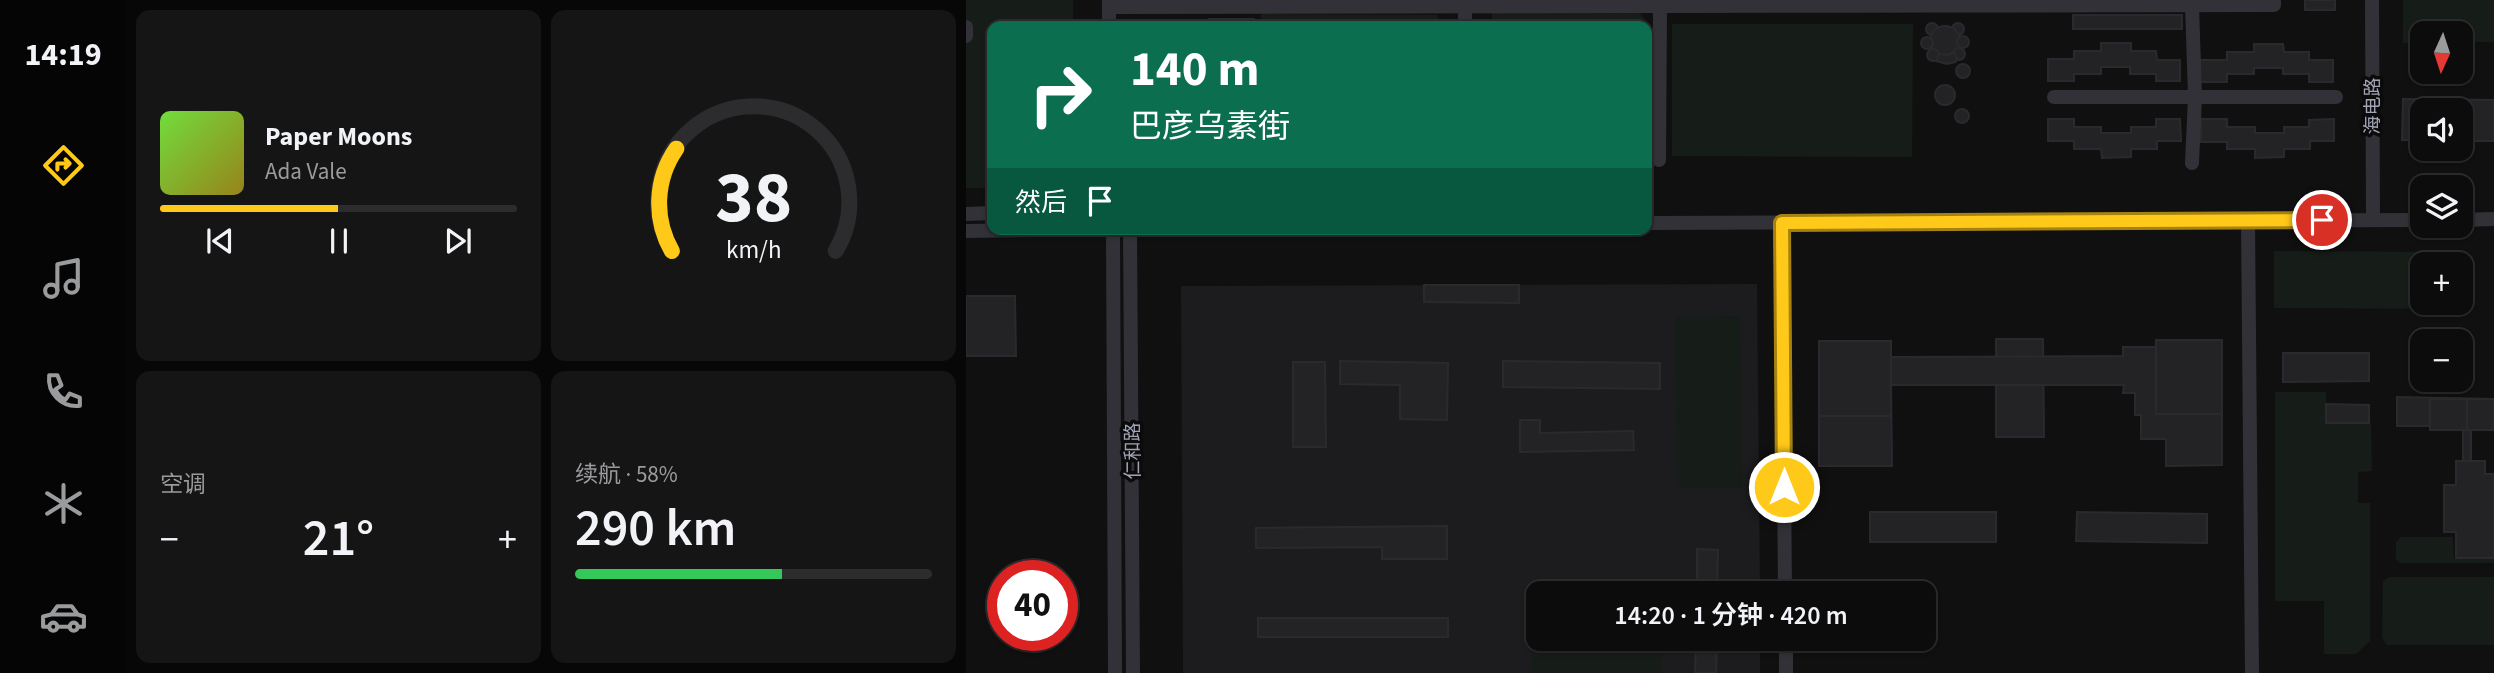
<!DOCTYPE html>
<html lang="zh">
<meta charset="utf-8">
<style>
body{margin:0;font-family:"Source Sans 3","Noto Sans SC",sans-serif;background:#151516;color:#f1f3f6;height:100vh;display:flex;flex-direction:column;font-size:26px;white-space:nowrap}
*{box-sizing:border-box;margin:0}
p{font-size:23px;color:#9a9b9d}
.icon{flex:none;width:38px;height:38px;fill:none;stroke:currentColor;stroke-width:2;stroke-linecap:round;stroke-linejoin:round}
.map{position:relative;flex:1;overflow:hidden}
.side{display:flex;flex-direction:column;gap:10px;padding:10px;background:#070707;width:840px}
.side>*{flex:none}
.top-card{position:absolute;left:21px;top:21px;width:665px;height:214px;border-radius:14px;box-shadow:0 2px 5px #0004,0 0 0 2px #2c2c2e;background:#0b6e4f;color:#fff;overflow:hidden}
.needle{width:46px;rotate:183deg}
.buttons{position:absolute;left:1444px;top:21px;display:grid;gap:14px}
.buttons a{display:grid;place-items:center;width:63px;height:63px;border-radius:14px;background:#0c0c0d;box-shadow:0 2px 5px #0004,0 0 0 2px #2c2c2e;font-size:35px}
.speed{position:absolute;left:21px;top:560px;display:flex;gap:14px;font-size:35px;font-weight:700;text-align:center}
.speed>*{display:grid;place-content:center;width:91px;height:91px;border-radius:50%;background:#0c0c0d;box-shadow:0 2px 5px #0004,0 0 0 2px #2c2c2e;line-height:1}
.speed .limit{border:10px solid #d22;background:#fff;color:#111}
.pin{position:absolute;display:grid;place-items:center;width:60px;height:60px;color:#fff;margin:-30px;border:4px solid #fff;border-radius:50%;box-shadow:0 2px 7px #0007}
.me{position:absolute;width:77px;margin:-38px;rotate:0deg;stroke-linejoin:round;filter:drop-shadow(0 0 5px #0008)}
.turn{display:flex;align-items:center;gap:24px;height:147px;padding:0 28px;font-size:32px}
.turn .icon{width:91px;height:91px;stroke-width:2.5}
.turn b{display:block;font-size:49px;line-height:60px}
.then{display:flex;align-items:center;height:66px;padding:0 28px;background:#0003;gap:14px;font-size:26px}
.big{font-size:52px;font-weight:600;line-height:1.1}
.side .widget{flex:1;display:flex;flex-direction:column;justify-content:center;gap:10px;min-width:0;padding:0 24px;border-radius:14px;background:#151516}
.side .dial{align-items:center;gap:0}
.dial svg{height:182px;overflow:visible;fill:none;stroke:#2c2c2e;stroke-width:7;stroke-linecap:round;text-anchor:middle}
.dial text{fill:#f1f3f6;stroke:none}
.song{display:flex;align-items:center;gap:21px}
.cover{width:84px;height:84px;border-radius:10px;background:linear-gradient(135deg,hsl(100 70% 55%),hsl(50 70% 35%))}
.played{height:7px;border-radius:4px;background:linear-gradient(90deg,#ffc91a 50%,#2c2c2e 50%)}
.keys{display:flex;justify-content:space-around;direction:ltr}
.heat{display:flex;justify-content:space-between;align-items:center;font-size:38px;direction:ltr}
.charge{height:10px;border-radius:5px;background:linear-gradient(90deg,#34c759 58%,#2c2c2e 0)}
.side .tiles{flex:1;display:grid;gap:10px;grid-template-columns:repeat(2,1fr)}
.trip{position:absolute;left:560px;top:581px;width:410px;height:70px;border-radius:14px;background:#0c0c0d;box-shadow:0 2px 5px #0004,0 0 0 2px #2c2c2e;font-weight:600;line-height:70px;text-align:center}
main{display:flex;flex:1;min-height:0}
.tabs{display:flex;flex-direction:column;width:126px;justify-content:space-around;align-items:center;background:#050505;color:#9a9b9d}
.tabs .icon{width:49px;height:49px}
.tabs .on{color:#ffc91a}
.tabs b{font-size:32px;color:#f1f3f6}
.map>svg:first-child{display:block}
</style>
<main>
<nav class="tabs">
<b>14:19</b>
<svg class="icon on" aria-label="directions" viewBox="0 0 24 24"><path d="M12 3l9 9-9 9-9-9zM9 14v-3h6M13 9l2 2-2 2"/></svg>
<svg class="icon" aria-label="music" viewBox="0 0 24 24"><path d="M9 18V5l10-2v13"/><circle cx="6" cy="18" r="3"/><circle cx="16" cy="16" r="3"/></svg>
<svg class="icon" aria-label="phone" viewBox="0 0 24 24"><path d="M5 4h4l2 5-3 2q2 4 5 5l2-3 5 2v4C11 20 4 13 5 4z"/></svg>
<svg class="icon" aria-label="climate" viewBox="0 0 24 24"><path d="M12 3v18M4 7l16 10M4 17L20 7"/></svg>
<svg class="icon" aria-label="car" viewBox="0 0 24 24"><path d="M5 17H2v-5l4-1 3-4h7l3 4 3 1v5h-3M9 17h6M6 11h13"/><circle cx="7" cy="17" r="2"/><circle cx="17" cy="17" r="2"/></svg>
</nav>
<section class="side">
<div class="tiles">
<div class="widget">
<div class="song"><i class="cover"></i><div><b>Paper Moons</b><p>Ada Vale</p></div></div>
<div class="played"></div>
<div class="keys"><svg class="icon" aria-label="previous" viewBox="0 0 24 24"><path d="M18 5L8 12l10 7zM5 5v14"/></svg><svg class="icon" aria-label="pause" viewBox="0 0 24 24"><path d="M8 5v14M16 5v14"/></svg><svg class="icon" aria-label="next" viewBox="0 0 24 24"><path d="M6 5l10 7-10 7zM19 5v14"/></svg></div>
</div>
<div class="widget dial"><svg viewBox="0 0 100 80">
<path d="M14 69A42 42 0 1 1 86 69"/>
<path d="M14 69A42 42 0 0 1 16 24" stroke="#ffc91a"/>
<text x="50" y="56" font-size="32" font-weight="700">38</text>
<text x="50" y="72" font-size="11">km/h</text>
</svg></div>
<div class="widget"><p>空调</p>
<div class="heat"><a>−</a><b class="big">21°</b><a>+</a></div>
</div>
<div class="widget"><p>续航 · 58%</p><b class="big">290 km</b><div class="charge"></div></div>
</div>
</section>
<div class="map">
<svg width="1528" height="673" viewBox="0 0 1528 673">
<rect width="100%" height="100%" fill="#101011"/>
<polygon fill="#1c1c1e" points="791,284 794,593 572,593 572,639 794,639 794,673 217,673 215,286"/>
<g fill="#161c18">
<polygon points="0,0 107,0 107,26 26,26 26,188 0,188"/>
<polygon points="1437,0 1528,0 1528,42 1495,42 1494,33 1456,33 1456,42 1437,43"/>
<polygon points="526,13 673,13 685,25 685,47 681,47 681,26 526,26"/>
<polygon points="295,14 472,15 472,26 295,26"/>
<polygon points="706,24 947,24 946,157 706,156"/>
<polygon points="1308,251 1492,252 1492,261 1481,261 1480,264 1456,264 1456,303 1480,303 1480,309 1308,308"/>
<polygon points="774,316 776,488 711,488 709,317"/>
<polygon points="1309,392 1360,392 1361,423 1405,423 1406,471 1392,472 1392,503 1404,503 1404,641 1390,654 1358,654 1358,601 1309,601"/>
<polygon points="1435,537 1487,537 1488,559 1528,559 1528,563 1434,563 1430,559 1430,542"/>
<polygon points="1423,577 1528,577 1528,645 1421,645 1416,638 1417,581"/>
<polygon points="695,590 695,593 572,593 572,639 696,639 696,673 566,673 565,591"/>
</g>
<g fill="#232326" stroke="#2a2a2e" stroke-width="2">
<rect x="1339" y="0" width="30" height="10"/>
<rect x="1107" y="15" width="109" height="14"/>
<rect x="243" y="19" width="45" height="7"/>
<circle cx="992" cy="29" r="6"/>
<circle cx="966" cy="29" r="6"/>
<circle cx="979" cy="41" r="15"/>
<circle cx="997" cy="42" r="6"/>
<circle cx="961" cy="43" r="6"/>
<polygon points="1135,43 1165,43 1165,51 1190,51 1191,60 1214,60 1214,81 1190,81 1190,74 1164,74 1164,67 1135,67 1135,74 1108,74 1108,81 1082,81 1082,59 1108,59 1108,51 1135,51"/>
<polygon points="1288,44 1317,44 1318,52 1343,52 1343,60 1367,60 1367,82 1343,82 1343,74 1317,74 1317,68 1288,68 1288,74 1261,74 1261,82 1234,82 1234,60 1261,60 1261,52 1288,52"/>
<circle cx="993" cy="54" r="6"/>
<circle cx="967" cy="55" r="6"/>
<polygon points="988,52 991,60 989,62 981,64 970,61 973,54 982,55"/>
<circle cx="997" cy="71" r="7"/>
<circle cx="979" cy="95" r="10"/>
<polygon points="1437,99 1528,100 1528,141 1494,141 1494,110 1456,110 1456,140 1436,140"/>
<circle cx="996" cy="116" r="7"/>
<polygon points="1082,119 1108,119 1108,127 1135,127 1135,133 1165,133 1165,127 1190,127 1190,119 1214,119 1215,141 1191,141 1191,149 1165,149 1165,157 1136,158 1135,149 1108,149 1108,141 1082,141"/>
<polygon points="1235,119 1261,119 1261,127 1289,127 1289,133 1318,133 1318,127 1343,127 1343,120 1368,119 1368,141 1344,141 1344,149 1318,149 1318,157 1289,158 1289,149 1261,149 1261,142 1235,142"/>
<polygon points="1480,261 1497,261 1497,279 1494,279 1494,264 1480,264"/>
<polygon points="458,285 553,285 553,303 458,302"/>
<polygon points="0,296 49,296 50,356 0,356"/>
<polygon points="1030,339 1077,339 1078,437 1030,437"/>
<polygon points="1190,340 1256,340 1256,465 1200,466 1200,439 1175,439 1175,415 1169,415 1169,393 1157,393 1158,385 925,385 926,466 853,466 853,341 925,341 925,357 1157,356 1157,347 1191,347"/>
<rect x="1190" y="340" width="66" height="74"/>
<rect x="853" y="341" width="72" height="75"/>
<polygon points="1317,353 1403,353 1403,381 1317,382"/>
<polygon points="374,361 482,363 481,420 434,419 434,385 374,384"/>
<polygon points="537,361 694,363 694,389 537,387"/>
<polygon points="327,362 359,362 360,447 327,447"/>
<polygon points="1431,397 1528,399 1528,430 1464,430 1464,426 1431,426"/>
<rect x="1464" y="399" width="64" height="31"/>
<rect x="1501" y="399" width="27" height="31"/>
<polygon points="1360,404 1403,405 1403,423 1360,423"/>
<polygon points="554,420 574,420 574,433 667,431 668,450 554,452"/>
<rect x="1497" y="430" width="8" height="31"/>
<polygon points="1490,461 1519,461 1519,474 1528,474 1528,558 1490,558 1490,532 1478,532 1478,485 1490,485"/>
<rect x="904" y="512" width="126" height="30"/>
<polygon points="1111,512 1241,514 1241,543 1110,541"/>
<polygon points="481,526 481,559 416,559 416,547 290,548 290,528"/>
<polygon points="731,549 752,550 751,593 731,593"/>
<rect x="292" y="618" width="190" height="19"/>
<polygon points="730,639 751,639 750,673 729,673"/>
</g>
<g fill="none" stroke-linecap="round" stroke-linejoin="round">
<g stroke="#313137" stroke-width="14">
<polyline points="1406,0 1407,212"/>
<polyline points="1226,5 1229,97 1226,163"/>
<polyline points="143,7 1308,5 1308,0"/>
<polyline points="143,26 143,0"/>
<polyline points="499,26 499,0"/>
<polyline points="0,27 0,36"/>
<polyline points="1088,97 1370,97"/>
<polyline points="693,160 694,6"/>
<polyline points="0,214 26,213"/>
<polyline points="1282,220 1286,673"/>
<polyline points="1494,220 1528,219"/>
<polyline points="681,223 1456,220"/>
<polyline points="816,223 819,593"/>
<polyline points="147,229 149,673"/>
<polyline points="164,229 167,673"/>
<polyline points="0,231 150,229"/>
<polyline points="820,639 820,673"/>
</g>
</g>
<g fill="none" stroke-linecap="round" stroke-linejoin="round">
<defs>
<polyline id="route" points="818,487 816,223 1356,220"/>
</defs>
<use href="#route" stroke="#a68311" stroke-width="18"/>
<use href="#route" stroke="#ffc91a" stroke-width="12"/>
</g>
<g text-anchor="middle" stroke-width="7" stroke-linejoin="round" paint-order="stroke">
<g font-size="19" fill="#a0a4b3" stroke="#0b0b0c">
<text transform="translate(1406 106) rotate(-90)" y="7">海电路</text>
<text transform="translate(166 451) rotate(-90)" y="7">仁和路</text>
</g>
</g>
</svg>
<div class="buttons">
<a><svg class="needle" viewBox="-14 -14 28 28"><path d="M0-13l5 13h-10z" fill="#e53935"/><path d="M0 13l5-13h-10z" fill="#9a9b9d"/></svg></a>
<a><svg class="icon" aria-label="sound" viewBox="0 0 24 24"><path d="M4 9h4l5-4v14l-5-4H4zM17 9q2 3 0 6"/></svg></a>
<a><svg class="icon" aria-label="layers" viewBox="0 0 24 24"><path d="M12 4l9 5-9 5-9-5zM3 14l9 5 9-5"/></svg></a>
<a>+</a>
<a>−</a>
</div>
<div class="speed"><div class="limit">40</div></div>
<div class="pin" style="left:1356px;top:220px;background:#d93025"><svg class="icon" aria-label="arrive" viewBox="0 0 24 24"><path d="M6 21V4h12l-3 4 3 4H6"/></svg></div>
<svg class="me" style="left:818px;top:487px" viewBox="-20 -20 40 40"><circle r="17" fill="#ffc91a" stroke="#fff" stroke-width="3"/><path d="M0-11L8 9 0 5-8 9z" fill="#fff"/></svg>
<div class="trip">14:20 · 1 分钟 · 420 m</div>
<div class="top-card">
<div class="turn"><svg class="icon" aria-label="right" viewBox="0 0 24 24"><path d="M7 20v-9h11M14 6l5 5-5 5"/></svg><div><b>140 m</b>巴彦乌素街</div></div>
<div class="then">然后<svg class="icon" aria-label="arrive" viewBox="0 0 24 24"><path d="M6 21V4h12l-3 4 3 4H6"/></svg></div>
</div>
</div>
</main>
